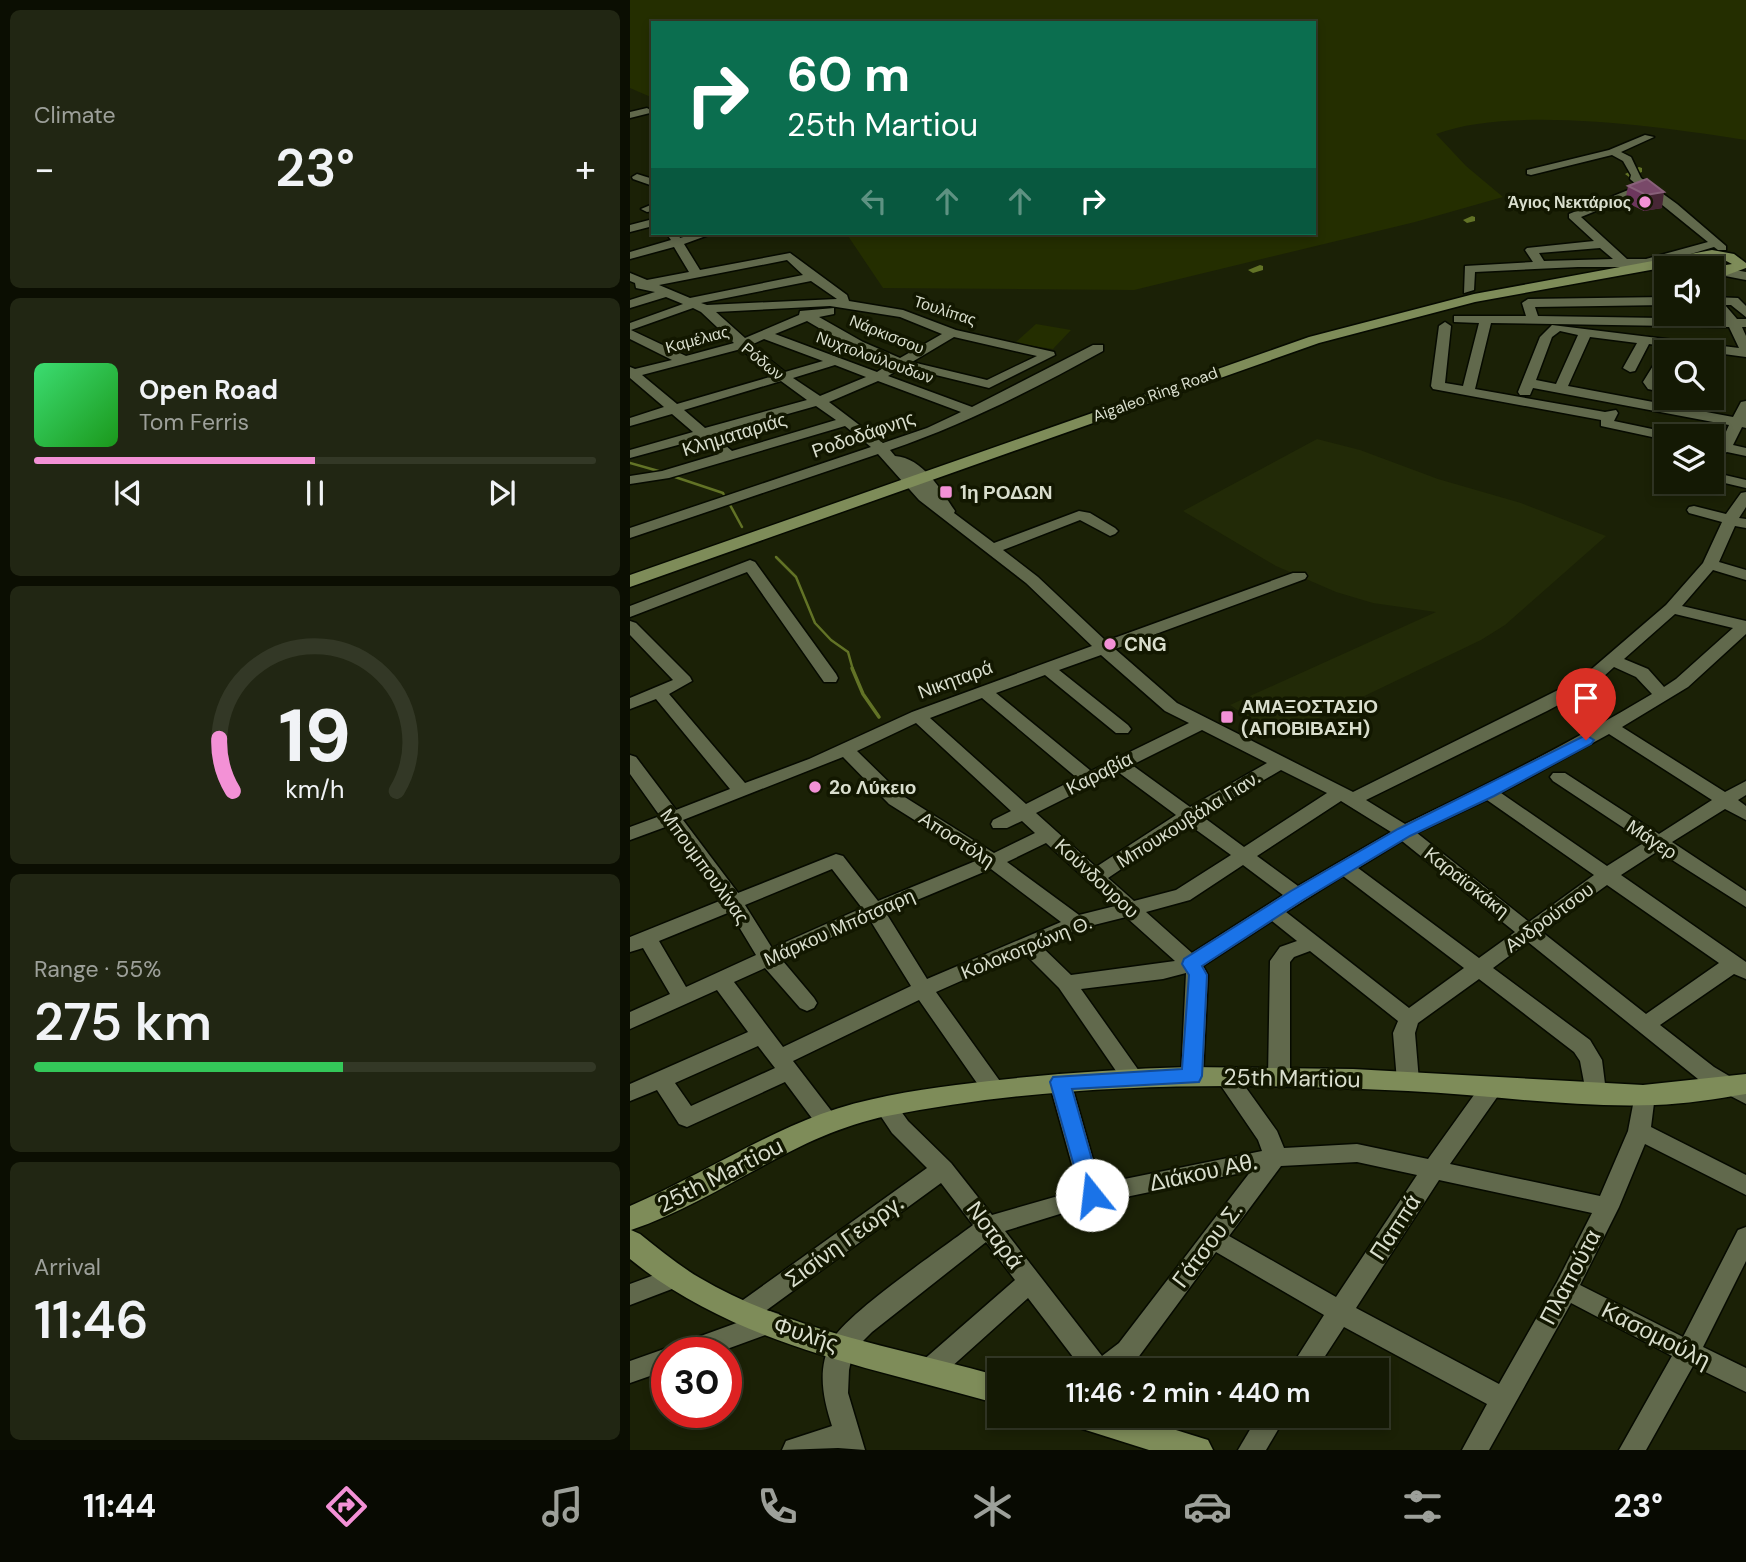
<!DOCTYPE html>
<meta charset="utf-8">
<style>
body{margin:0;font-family:"DM Sans",sans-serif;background:#212613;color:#f1f3f6;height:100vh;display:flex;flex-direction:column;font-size:26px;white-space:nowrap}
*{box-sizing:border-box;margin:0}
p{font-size:23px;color:#9da09a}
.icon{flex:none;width:38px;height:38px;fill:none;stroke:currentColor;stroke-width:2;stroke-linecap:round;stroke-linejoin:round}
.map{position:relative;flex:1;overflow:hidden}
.details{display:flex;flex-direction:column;gap:10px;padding:10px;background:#0b0e02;width:630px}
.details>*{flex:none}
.hud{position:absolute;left:21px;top:21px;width:665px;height:214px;border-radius:0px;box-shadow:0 4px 10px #0003,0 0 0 2px #333826;background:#0b6e4f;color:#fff;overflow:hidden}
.tools{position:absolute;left:1024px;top:256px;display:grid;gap:14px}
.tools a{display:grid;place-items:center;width:70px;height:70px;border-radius:0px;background:#141904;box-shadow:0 4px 10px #0003,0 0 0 2px #333826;font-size:35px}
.speed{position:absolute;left:21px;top:1337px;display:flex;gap:14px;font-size:35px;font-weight:700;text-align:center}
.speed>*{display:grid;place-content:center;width:91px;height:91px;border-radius:50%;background:#141904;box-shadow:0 4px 10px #0003,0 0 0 2px #333826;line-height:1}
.speed .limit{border:10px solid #d22;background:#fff;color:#111}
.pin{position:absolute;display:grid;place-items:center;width:60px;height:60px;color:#fff;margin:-72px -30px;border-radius:50% 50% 50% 0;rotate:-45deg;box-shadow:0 0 7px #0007}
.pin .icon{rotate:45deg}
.me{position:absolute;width:77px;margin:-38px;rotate:344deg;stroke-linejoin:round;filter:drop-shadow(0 0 5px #0008)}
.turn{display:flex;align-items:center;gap:24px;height:147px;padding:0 21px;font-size:32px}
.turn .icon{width:91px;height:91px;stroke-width:2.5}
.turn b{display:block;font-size:49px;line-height:60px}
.lanes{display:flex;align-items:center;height:66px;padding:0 21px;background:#0003;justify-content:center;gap:35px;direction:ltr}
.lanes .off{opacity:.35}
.big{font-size:52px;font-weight:600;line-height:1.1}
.details .card{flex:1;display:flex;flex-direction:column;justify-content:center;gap:10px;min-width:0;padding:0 24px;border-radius:10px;background:#212613}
.details .dial{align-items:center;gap:0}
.dial svg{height:182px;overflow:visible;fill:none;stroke:#333826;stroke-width:7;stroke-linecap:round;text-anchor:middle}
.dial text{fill:#f1f3f6;stroke:none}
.song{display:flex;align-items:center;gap:21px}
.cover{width:84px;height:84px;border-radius:10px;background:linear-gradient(135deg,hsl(140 70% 55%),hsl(120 70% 35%))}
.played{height:7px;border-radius:4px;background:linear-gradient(90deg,#f391d6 50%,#333826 50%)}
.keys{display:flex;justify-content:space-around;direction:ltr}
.heat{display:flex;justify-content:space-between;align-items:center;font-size:38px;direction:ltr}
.charge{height:10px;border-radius:5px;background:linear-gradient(90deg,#34c759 55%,#333826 0)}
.trip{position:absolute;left:357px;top:1358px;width:402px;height:70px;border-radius:0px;background:#141904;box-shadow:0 4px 10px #0003,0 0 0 2px #333826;font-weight:600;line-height:70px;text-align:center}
.menu{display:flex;height:112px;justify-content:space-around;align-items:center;background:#080a02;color:#9da09a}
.menu .icon{width:49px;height:49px}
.menu .current{color:#f391d6}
.menu b{font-size:32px;color:#f1f3f6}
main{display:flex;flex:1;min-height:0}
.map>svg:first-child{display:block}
</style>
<main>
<section class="details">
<div class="card"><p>Climate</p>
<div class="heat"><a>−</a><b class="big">23°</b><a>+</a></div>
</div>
<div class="card">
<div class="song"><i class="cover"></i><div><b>Open Road</b><p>Tom Ferris</p></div></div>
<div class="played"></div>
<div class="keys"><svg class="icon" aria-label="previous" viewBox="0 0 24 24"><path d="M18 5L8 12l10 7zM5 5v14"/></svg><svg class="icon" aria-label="pause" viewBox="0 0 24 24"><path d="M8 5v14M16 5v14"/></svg><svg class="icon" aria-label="next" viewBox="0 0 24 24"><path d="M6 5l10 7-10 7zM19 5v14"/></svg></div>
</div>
<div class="card dial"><svg viewBox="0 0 100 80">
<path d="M14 69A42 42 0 1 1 86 69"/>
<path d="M14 69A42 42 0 0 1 8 46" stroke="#f391d6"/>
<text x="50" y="56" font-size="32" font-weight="700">19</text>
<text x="50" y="72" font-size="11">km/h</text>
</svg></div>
<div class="card"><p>Range · 55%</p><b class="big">275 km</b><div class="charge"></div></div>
<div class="card"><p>Arrival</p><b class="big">11:46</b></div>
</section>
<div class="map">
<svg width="1116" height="1450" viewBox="0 0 1116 1450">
<rect width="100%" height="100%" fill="#1b2106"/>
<polygon fill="#222a07" points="687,439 730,450 808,479 891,503 976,536 875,625 851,640 649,737 600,705 806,612 743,603 706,592 646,566 553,511"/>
<g fill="#242e00">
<path d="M0,0H1116V140C1033,127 883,105 806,134L836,166L873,197L785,222L504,290L253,288L216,233H684V23H23V98L0,88Z"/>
<polygon points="406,324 441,330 423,349 385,343"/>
</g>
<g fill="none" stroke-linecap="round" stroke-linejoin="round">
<g stroke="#627326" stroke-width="2.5">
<polyline points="0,463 32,472"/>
<polyline points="45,477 93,493 95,497"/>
<polyline points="99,503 112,527"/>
<polyline points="146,557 166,577 185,623 201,640 218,652 223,670"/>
</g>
<polyline stroke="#627326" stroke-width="3.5" points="222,668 233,694 249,717"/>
<g fill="#627326" fill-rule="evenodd">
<polygon points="1009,167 1012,168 1012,172 999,177 995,174"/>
<polygon points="842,216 845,217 845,221 837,223 833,220"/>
<polygon points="630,265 633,266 633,270 623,273 618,270"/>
</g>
<defs>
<g id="minor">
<polygon points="17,108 22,111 20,113 0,118 0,112"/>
<path d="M1015,135L1024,137L991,152L1001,157L1011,178L1047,204L1096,246V250H1088L1084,247L1017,267H948L845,272L844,290L834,293L835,266L903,262L895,250L897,248L964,241L939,218V214L1008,186L1000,179L1001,175L993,161L982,155L901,175L897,174V170L979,150ZM1015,191L1078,242L1016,259H997L951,217ZM970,248L983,259L914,261L909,253Z"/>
<polygon points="7,174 23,179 23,186 3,179 2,177"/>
<polygon points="23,204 23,211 17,212 11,209"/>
<polygon points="23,219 23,226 0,232 0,225"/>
<path d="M36,233H48L50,238L67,233H84L54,244L70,270L160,253L217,295L219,301L273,310L326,330L424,352L425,355L359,388L273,367L258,376L342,407L463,345H473V351C404,389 334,425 260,450L265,456C293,458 311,490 325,511L324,513L364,543L449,511L460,513L485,528L488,531L485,534L480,536L450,520L373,550L408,577L476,641L663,573H675L677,576L675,579L485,649L547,703L723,792L950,679L1036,605L1073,563L1092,522L1059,513L1057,510L1059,507L1064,506L1096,514L1111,493L1116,492V507L1109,518L1116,519V528L1105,526L1089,562L1116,570V580L1083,570L1052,606L1116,621V634L1058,687L992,727L1095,792L1116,781V795L1108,800L1116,806V820L1095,809L1042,842L1116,891V907L1028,851L991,875L1116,962V979L1104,974L1030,1025L1084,1067L1116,1086V1104L1068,1079L898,942L863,968L960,1040L972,1060L976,1092L973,1098L965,1100L957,1098L950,1061L944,1052L849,979L788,1023L785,1033L789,1081L786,1087L778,1089L770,1087L767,1081L763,1033L768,1021L680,951L664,957L660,962V1078L657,1084L649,1086L641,1084L638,1078L640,961L650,947L667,941L642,921L573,966L578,975L573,1076L570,1082L562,1084L554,1082L551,1076L556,973L533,979L451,989L514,1078L511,1084L503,1086L495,1084L429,988L394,953L306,992L372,1084L375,1090L372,1096L364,1098L356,1096L289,1000L163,1061L206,1117L209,1123L206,1129L198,1132L190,1129L155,1082L57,1127L49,1124L27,1090L0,1101V1084L118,1032L87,990L0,1029V1012L40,994L13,948L0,952V937L92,900L38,826L0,840V827L30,816L0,774V755L6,757L46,810L100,789L26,699L0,709V698L43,680L0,635V621L6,623L60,677L62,681L39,694L115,783L179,759L282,712L462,646L396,583L289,500L248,454L0,538V528L241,447L215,426L39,478L0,484V476L32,471L89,454L70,439L0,458V450L63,432L42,414L0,426V418L34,407L0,378V367L5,369L42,360L0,339V323L53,304L36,297L0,308V300L25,292L6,288L5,283L0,281V273L17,280L59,272L44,247L0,259V252L41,240ZM157,260L173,275L60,298L29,285ZM181,281L207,299L77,305L71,303ZM200,306L270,317L312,334L270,358L233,342L189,317L204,314V308L170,311L169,315L115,338L86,312ZM63,308L71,312L104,343L56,356L1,330ZM177,321L223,348L261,363L247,372L145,334ZM324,337L407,356L357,380L282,362ZM134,339L193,361L155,372L121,345ZM111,349L143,376L47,404L12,375ZM205,365L236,377L190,396L163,378ZM151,381L177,400L75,428L54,410ZM248,381L331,412L297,428L253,443L199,402ZM186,406L206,420L102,451L83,435ZM1045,614L1103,628L1046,679L1034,687L1018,669L994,659ZM471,655L535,711L559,723L461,771L366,693L415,675L486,733H498L501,729L498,725L429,670ZM984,667L1006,677L1022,694C942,742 859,784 775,824L736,800L917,711L962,687ZM352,698L447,778L396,804L300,718ZM286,723L381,811L363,820L361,824L363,828H377L392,821L405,833L364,853L273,796L227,751ZM572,730L637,763L560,807L502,765ZM979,734L1082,800L1029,834L935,773H923L920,777L923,781L1015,842L977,866L871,793ZM213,757L259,804L348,860L248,901L213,856L206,854L108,893L53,820ZM651,770L697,793L614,847L572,816ZM488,772L546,815L466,867L406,813ZM857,800L964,875L899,922L787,833ZM711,801L761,832L668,886L627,856ZM558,824L601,855L546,890L504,901L478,878ZM772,841L885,932L849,958L728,868ZM416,843L485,906L449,915L377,862ZM613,865L653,895L562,953L516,912L560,900ZM202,869L232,908L142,948L115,905ZM361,869L431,922L297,979L256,913ZM713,876L834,968L779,1008L656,912ZM977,885L1089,963L1016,1014L912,932ZM100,912L126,955L56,987L29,941ZM496,917L545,961L441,975L411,946L452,928ZM240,920L281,986L153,1047L104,982L135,968L170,1008L177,1011L184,1008L187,1003L184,998L152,960ZM128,1046L145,1068L61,1106L45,1083Z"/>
<polygon points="1089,267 1116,272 1116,280 1085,274 1085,268"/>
<path d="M1036,297V305L905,307L908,316L1094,319L1082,305V297L1108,298L1116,306V317L1101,305H1095L1107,319H1116V327H1112L1116,336V357L1019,344L1005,371L1000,372L993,368L1007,343L960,337L938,386L1103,417L1111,402L1116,401V428L1112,427L1103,445L1116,448V456L1097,452L1082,458V443H1091L1099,425L903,388L900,395H890L888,392L910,337L922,325L1109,348L1099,327L861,323L845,389L975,412L986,410L988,413L984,421L1041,433L1043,436H1036V440L971,426V420L803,389L801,386L809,326L815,322L821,326L815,383L833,386L849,323L824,322V316H896L892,303L898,299ZM930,331L948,335L926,384L906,380L922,337Z"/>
<polygon points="1036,352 1036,367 1027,382 1036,385 1036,393 1018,389 1013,382 1031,353"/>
<polygon points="1031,461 1036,462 1036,470 1024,465"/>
<polygon points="1082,472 1116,480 1116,488 1082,480"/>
<polygon points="120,560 125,562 206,674 208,678 206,682 194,682 117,572 0,617 0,606"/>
<path d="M596,1069L604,1071L647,1131L654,1148L727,1144L798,1159L854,1081L862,1079L870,1081L873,1087L870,1093L820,1164L970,1196L998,1131L1006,1089L1014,1087L1022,1089L1025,1095L1021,1127L1116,1175V1195L1015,1144L989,1207L950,1285L1053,1337L1108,1230L1116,1227V1261L1073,1347L1116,1368V1392L1063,1366L1016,1450H989L1042,1356L941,1303L859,1450H832L857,1404L714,1327L686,1370H659L694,1315L586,1252L507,1359L493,1370H453L398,1298L309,1378L300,1381L291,1378L287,1370L291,1362L385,1280L356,1242L242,1332L223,1351L219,1370L218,1393L235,1450L208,1448L152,1450L156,1441L202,1426C193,1398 187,1370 201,1342C215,1314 313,1248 343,1225L311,1183L130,1315L140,1311L149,1314L152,1322L149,1330L86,1353H37V1370L0,1383V1361L37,1348L44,1350L46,1345L112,1321L106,1319L103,1312L106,1305L297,1168L262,1133L244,1106L247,1100L255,1097L263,1100L278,1121L321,1163L362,1215L449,1190L419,1082L422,1076L430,1074L438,1076L441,1082L470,1184L632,1151L628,1140L585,1077L588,1071ZM727,1162L787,1175L706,1297L599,1236L651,1166ZM621,1171L489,1343L472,1356L375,1231L462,1204ZM809,1180L962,1213L927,1282L869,1384L726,1308Z"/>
<polygon points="46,1267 55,1270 58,1277 55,1284 0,1305 0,1284"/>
<polygon points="628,1416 656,1416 636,1450 608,1450"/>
</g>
<g id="major">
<path d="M1082,250L1104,254L1116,263V268L1097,275H1082V268H1078L1102,264C1092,258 1083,256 1072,260L1077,268H1062L1059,263L845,302L689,343L0,587V575L679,337L844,294Z"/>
<path d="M559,1067L723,1069L1013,1085L1116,1074V1094C1086,1099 1055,1104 1025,1105C943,1108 860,1095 778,1091C605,1082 427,1082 257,1116C163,1135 90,1200 1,1230L10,1234C29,1249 49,1266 70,1278C160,1331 270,1348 369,1376V1404C244,1368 103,1344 0,1259V1206C65,1178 125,1139 191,1114C235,1098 281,1091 326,1085C404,1075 481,1069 559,1067Z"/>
<polygon points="438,1416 501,1416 578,1440 583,1450 519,1450 443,1426"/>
</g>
</defs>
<use href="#minor" stroke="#060a00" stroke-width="3"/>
<use href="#major" stroke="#060a00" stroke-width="3"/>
<use href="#minor" fill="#61694c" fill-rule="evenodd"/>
<use href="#major" fill="#7e8c59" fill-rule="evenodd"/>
</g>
<polygon fill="#6d375d" points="1017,179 1032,208 1014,211 995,202 998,186"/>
<polygon fill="#472635" points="1034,192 1032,208 1014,211 1016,195"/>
<polygon fill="#794969" stroke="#886079" stroke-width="2" points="1017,179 1034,192 1016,195 998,186"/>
<polygon fill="#1a73e8" stroke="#114b97" stroke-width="2" points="956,735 964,740 961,744 864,796 780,836 673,900 572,966 577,975 572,1076 569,1082 442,1089 472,1195 469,1201 462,1203 454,1201 420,1082 423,1077 552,1069 559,975 552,964 554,959 661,891 768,829"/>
<g fill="#f391d6" stroke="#121700" stroke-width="2.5">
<circle cx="1015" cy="202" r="7"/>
<rect x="309" y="485" width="14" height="14" rx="3.5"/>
<circle cx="480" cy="644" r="7"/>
<rect x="590" y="710" width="14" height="14" rx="3.5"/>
<circle cx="185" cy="787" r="7"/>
</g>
<g text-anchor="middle" stroke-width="7" stroke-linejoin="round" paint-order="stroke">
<g font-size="16" font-weight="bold" fill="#d9decd" stroke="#121700" text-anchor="end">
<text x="1001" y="208">Άγιος Νεκτάριος</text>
</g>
<g font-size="16" fill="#d9decd" stroke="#121700">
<text transform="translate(315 310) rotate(18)" y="6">Τουλίπας</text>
<text transform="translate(257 334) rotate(22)" y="6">Νάρκισσου</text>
<text transform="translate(67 339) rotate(-15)" y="6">Καμέλιας</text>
<text transform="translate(245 357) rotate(20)" y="6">Νυχτολούλουδων</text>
<text transform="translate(133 361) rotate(39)" y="6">Ρόδων</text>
<text transform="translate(525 394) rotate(-20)" y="6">Aigaleo Ring Road</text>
</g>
<g font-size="19" fill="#d9decd" stroke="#121700">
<text transform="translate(104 434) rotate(-17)" y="7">Κληματαριάς</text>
<text transform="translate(233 434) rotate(-19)" y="7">Ροδοδάφνης</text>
<text transform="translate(325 679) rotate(-20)" y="7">Νικηταρά</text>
<text transform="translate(469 773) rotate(-27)" y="7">Καραβία</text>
<text transform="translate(558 819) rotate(-32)" y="7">Μπουκουβάλα Γιαν.</text>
<text transform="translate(327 839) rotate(33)" y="7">Αποστόλη</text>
<text transform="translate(1022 839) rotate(33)" y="7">Μάγερ</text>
<text transform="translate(75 866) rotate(54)" y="7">Μπουμπουλίνας</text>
<text transform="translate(467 878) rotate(43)" y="7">Κούνδουρου</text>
<text transform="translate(837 882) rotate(38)" y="7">Καραϊσκάκη</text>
<text transform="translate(919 917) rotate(-36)" y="7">Ανδρούτσου</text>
<text transform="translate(209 927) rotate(-24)" y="7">Μάρκου Μπότσαρη</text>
<text transform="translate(396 947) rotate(-22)" y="7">Κολοκοτρώνη Θ.</text>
</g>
<g font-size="19" font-weight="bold" fill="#d9decd" stroke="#121700" text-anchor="start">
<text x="330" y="499">1η ΡΟΔΩΝ</text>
<text x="494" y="651">CNG</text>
<text x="611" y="713">ΑΜΑΞΟΣΤΑΣΙΟ<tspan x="611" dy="22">(ΑΠΟΒΙΒΑΣΗ)</tspan></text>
<text x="199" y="794">2ο Λύκειο</text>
</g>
<g font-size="23" fill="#d9decd" stroke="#121700">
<text transform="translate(662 1078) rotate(1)" y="8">25th Martiou</text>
<text transform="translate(573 1172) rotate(-12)" y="8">Διάκου Αθ.</text>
<text transform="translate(90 1175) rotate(-27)" y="8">25th Martiou</text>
<text transform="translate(765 1227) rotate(-57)" y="8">Παππά</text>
<text transform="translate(365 1235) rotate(53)" y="8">Νοταρά</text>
<text transform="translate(214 1241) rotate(-36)" y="8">Σισίνη Γεωργ.</text>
<text transform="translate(577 1245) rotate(-53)" y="8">Γάτσου Σ.</text>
<text transform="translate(940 1277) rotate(-62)" y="8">Πλαπούτα</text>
<text transform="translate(176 1334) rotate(18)" y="8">Φυλής</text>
<text transform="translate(1026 1335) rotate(27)" y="8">Κασομούλη</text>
</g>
</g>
</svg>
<div class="tools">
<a><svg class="icon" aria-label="sound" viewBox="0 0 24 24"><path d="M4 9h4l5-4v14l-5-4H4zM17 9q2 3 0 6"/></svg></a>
<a><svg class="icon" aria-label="search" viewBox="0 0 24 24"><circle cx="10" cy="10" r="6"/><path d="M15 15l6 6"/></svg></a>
<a><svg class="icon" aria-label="layers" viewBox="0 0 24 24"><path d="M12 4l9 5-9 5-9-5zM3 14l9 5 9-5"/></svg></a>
</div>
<div class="speed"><div class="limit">30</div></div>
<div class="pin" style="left:956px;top:740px;background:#d93025"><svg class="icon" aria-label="arrive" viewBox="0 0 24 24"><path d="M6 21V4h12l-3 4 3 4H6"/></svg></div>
<svg class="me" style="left:462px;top:1195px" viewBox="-20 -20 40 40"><circle r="19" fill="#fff"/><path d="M0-13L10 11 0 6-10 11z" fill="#1a73e8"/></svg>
<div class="trip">11:46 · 2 min · 440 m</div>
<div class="hud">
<div class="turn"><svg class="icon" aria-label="right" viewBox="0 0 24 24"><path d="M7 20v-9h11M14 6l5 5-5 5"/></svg><div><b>60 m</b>25th Martiou</div></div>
<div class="lanes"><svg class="icon off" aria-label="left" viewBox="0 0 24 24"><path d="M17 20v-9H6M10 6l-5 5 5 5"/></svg><svg class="icon off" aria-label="ahead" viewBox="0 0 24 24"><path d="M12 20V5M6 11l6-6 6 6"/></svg><svg class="icon off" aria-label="ahead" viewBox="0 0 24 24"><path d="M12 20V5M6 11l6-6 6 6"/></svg><svg class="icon" aria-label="right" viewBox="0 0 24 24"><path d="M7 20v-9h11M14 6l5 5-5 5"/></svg></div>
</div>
</div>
</main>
<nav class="menu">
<b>11:44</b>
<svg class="icon current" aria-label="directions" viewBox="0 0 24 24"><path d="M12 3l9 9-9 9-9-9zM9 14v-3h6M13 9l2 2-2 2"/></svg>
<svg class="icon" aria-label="music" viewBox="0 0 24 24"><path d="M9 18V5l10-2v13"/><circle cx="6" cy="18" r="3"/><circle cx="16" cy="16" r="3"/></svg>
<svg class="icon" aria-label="phone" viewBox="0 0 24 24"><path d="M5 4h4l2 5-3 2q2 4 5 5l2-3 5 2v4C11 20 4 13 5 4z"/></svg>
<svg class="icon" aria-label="climate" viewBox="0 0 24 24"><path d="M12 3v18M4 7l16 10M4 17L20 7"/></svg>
<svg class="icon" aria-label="car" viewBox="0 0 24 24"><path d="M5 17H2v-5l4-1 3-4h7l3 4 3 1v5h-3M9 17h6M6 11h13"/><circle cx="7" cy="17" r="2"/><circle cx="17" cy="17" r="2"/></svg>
<svg class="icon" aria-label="filters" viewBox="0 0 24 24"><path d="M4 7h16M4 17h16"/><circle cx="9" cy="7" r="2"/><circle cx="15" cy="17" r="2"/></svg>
<b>23°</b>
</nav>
